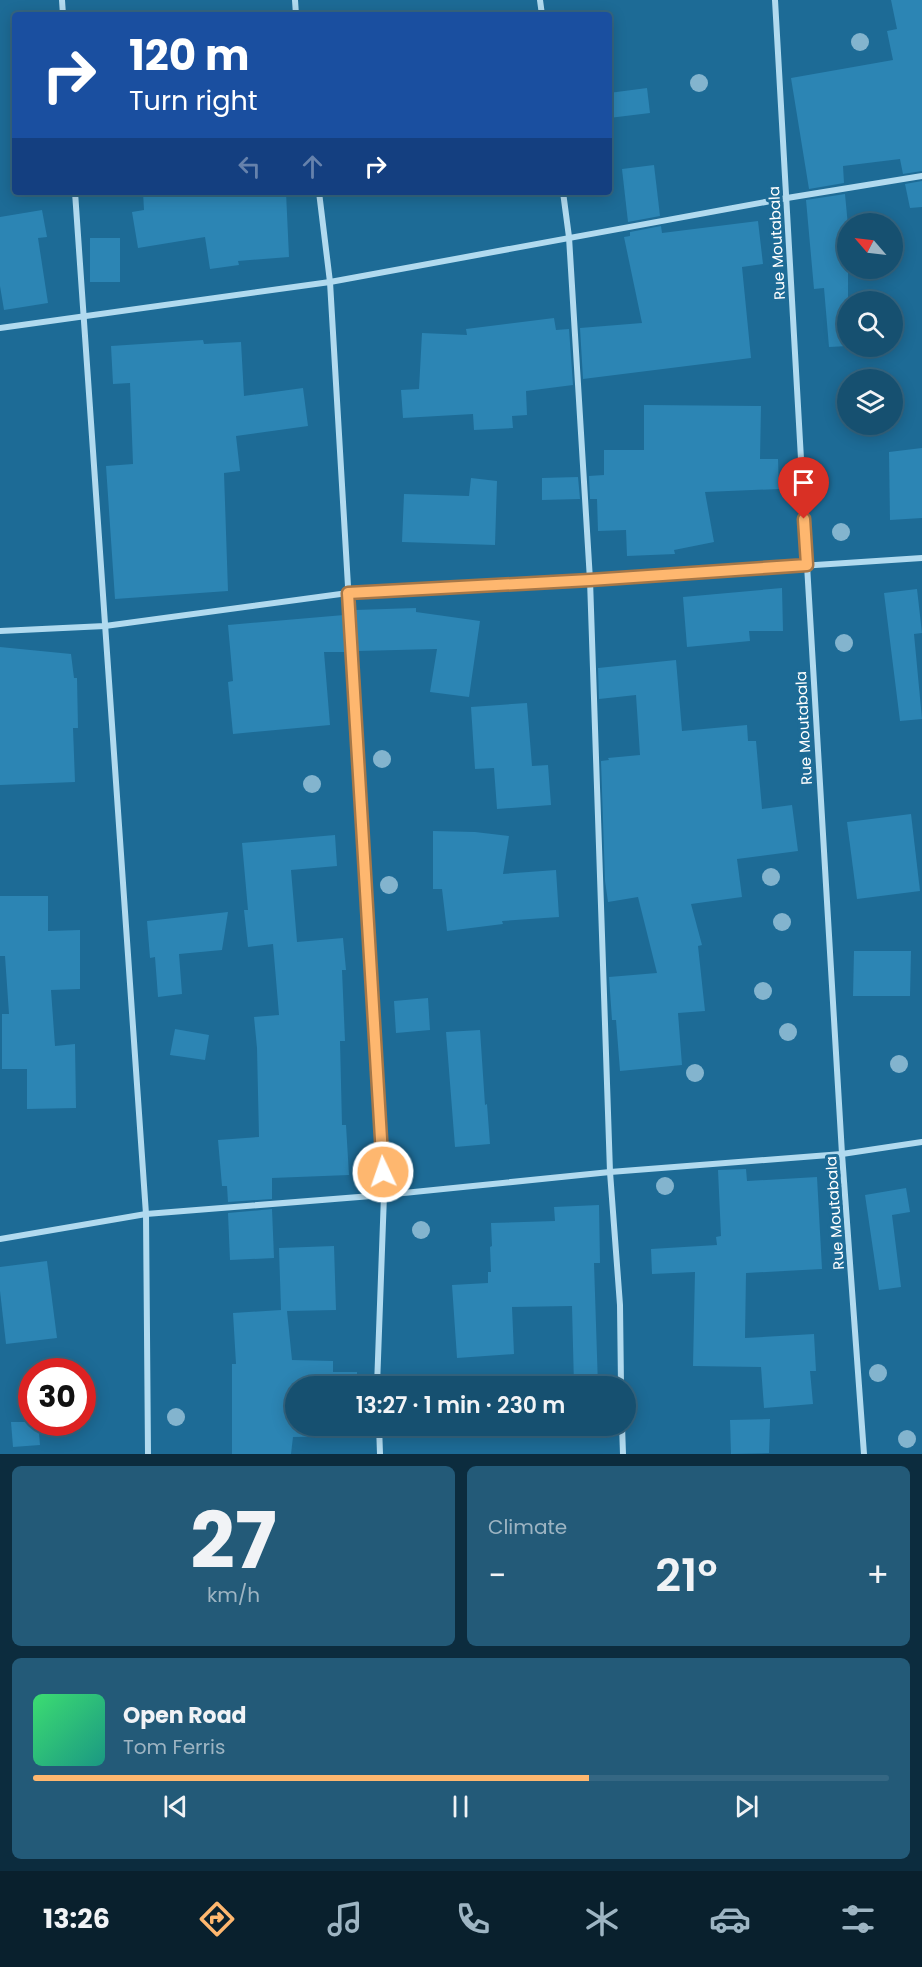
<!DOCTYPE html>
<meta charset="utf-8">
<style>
body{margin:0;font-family:Poppins,sans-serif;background:#235a78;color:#f1f3f6;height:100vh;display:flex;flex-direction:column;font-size:22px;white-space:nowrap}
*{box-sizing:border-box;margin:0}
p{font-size:20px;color:#9eb5c3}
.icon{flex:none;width:33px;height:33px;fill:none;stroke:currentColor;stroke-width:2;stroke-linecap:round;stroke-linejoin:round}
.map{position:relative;height:1454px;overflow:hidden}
.drawer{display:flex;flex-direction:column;gap:12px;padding:12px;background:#0c2c3e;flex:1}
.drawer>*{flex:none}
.guide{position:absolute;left:12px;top:12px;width:600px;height:183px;border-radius:6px;box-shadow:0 3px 15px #0003,0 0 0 2px #356783;background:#1a4fa0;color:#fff;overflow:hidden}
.needle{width:39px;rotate:298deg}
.fabs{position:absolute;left:837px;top:213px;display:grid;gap:12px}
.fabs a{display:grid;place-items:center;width:66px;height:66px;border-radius:50%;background:#165070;box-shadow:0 3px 15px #0003,0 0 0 2px #356783;font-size:30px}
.speed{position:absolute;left:18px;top:1358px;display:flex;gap:12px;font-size:30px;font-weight:700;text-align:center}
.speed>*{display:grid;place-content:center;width:78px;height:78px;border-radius:50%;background:#165070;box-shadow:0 3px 15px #0003,0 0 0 2px #356783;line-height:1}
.speed .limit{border:9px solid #d22;background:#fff;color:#111}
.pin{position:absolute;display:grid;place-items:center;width:51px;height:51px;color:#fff;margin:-62px -26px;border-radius:50% 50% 50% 0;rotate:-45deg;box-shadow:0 0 6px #0007}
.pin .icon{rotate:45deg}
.me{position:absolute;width:66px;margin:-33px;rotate:357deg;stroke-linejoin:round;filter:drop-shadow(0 0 4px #0008)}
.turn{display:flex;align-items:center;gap:21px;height:126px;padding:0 18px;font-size:27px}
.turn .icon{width:78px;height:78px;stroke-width:2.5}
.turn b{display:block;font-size:42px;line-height:51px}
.lanes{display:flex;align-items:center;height:57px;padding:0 18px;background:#0003;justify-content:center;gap:30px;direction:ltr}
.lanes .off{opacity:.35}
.big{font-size:45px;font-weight:600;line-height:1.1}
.drawer .card{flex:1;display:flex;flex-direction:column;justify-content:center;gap:9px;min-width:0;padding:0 21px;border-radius:9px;background:#235a78}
.drawer .dial{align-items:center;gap:0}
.dial b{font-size:78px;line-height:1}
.song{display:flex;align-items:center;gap:18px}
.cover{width:72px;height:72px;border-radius:9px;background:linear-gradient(135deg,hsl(140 70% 55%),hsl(170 70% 35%))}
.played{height:6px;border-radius:3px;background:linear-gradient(90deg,#feb76f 65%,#356783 65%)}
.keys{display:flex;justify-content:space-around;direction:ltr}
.heat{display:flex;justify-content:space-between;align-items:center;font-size:33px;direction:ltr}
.drawer .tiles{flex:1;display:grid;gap:12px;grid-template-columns:1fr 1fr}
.card:last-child{grid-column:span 2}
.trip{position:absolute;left:285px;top:1376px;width:351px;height:60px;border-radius:30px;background:#165070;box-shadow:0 3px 15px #0003,0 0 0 2px #356783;font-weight:600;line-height:60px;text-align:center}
.menu{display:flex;height:96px;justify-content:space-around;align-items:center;background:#09202d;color:#9eb5c3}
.menu .icon{width:42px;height:42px}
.menu .active{color:#feb76f}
.menu b{font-size:27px;color:#f1f3f6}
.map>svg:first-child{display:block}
</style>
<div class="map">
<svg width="922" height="1454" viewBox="0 0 922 1454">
<rect width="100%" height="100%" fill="#1d6b96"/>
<g fill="#2c85b4">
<polygon points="891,0 922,0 922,171 903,174 900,159 843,166 844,183 809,189 791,78 893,60 887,31 897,29"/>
<polygon points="647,88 650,113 609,118 609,93"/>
<polygon points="654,165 660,216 628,222 622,169"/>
<polygon points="922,181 922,207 910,208 905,184"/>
<polygon points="143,192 286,192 289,257 238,261 239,265 210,269 205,237 138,248 132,212 144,210"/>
<polygon points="845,194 848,226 848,346 829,347 824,288 814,289 806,200"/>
<polygon points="42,210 47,237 38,238 48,303 4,310 0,286 0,217"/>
<polygon points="758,221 763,264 742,267 751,358 583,379 580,328 642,323 624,237 630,236 630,232 661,226 662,233"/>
<rect x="90" y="238" width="30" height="44"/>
<polygon points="554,318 556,330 569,329 573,385 526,391 527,415 512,416 513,428 474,430 473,414 403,418 401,390 419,389 422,333 467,335 466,329"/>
<polygon points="203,340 204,344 241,342 244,396 303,388 308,426 236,436 240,471 224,473 228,591 115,599 106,466 133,464 130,383 113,384 111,346"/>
<polygon points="644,405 761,406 760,459 778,459 779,489 705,492 714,542 674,550 675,554 627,556 626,530 598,531 597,499 590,499 589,476 604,475 604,450 644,450"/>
<polygon points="922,448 922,518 890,520 889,452"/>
<polygon points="578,477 580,499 542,500 542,478"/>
<polygon points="471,478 497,481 495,545 402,542 404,494 469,496"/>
<polygon points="782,588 783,631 749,631 750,641 687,647 683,597"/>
<polygon points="917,589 922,633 914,634 922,719 900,721 884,593"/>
<polygon points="416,608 416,612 480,621 469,697 430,692 437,649 357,651 355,610"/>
<polygon points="344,615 347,652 324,652 330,725 233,734 228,682 233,681 228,625"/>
<polygon points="0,647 71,654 74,678 77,678 78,728 73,728 75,782 0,785"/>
<polygon points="676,660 682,731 747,725 748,741 756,741 762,809 792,805 798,851 737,859 742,897 691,904 702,945 698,946 705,1011 678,1013 682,1065 620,1071 616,1020 612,1020 609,977 657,973 638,897 608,902 605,881 601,761 609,760 608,758 640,755 636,695 599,699 598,668"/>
<polygon points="527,703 532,766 548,765 551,805 497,809 494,768 475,769 471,707"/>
<polygon points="911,814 920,891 857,899 847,822"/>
<polygon points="433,831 475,832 509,836 503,874 556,870 559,917 502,921 503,924 447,931 442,889 433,889"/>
<polygon points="335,835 337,866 291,870 297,942 343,938 346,970 342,970 345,1041 340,1041 342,1125 346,1125 349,1175 272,1178 272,1199 228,1202 227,1186 222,1186 218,1140 259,1137 257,1048 254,1017 279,1015 273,944 248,947 244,910 248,910 242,843"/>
<polygon points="0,896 48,896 48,931 80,930 80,989 51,990 55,1046 75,1044 76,1108 27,1109 27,1069 2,1069 2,1014 9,1014 5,956 0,956"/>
<polygon points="228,912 222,950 179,954 182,994 158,997 155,957 150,958 147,921"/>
<polygon points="854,951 911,951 910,996 853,996"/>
<polygon points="428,998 430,1030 396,1033 394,1001"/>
<polygon points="175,1029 209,1035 205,1060 170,1055"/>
<polygon points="480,1030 485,1105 487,1104 490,1144 455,1147 446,1032"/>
<polygon points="746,1169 747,1181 817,1177 822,1269 746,1273 745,1338 814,1334 816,1371 810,1371 813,1404 764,1408 761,1367 693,1366 695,1272 652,1274 651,1249 717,1245 716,1237 721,1236 718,1170"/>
<polygon points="906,1188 910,1212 892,1215 901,1287 879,1290 865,1195"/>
<polygon points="599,1205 600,1263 594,1263 598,1386 574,1386 572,1306 512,1307 514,1354 457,1358 452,1285 488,1283 488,1272 491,1272 490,1247 492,1246 491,1223 555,1221 554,1207"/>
<polygon points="272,1209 274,1258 230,1260 228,1213"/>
<polygon points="334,1246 336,1310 287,1311 292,1360 333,1361 333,1372 357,1372 357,1386 296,1386 296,1425 357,1425 357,1436 293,1437 291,1454 232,1454 232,1364 236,1364 233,1313 281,1310 279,1248"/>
<polygon points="47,1261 57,1338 6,1344 0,1291 0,1267"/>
<polygon points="770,1419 769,1453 731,1454 730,1420"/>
<polygon points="11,1422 38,1422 40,1445 13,1447"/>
</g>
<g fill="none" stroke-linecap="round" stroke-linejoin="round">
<g stroke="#b1daef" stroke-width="6">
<polyline points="62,0 63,15"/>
<polyline points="295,0 296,15"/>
<polyline points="540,0 542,15"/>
<polyline points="775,0 807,565 842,1154 864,1454"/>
<polyline points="75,192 146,1214 148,1454"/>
<polyline points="319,192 330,282 384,1195 377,1386"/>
<polyline points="563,192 569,237 590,580 610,1172 620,1305 621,1386"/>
<polyline points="0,328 330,282 787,198 922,176"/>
<polyline points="0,631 105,626 348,593 590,580 922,558"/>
<polyline points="0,1239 146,1214 384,1195 610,1172 842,1154 922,1142"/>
<polyline points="379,1425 380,1454"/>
<polyline points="622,1425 623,1454"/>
</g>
</g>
<g fill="#83b4ce">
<circle cx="860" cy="42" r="9"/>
<circle cx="699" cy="83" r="9"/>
<circle cx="841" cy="532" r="9"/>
<circle cx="844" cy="643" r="9"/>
<circle cx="382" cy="759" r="9"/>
<circle cx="312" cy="784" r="9"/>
<circle cx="771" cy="877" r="9"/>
<circle cx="389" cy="885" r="9"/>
<circle cx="782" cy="922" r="9"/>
<circle cx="763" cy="991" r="9"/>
<circle cx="788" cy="1032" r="9"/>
<circle cx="899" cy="1064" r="9"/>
<circle cx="695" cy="1073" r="9"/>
<circle cx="665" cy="1186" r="9"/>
<circle cx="421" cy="1230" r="9"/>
<circle cx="878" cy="1373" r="9"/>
<circle cx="176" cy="1417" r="9"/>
<circle cx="907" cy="1439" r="9"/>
</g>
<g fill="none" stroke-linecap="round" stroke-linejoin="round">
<defs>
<polyline id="route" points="383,1172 348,593 590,580 807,565 804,519"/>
</defs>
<use href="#route" stroke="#a57748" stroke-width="15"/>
<use href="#route" stroke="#feb76f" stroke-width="10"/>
</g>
<g text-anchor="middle" stroke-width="6" stroke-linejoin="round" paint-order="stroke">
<g font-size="15" fill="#fff" stroke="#1d6b96">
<text transform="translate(777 243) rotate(-93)" y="5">Rue Moutabala</text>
<text transform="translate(804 728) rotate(-93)" y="5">Rue Moutabala</text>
<text transform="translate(835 1213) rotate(-94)" y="5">Rue Moutabala</text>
</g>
</g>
</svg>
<div class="fabs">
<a><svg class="needle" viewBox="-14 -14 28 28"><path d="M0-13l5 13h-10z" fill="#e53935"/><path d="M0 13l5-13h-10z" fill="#9eb5c3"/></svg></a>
<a><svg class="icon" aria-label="search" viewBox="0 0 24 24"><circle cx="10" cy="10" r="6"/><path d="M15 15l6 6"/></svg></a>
<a><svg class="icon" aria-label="layers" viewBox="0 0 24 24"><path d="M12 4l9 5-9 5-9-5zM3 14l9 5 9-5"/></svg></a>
</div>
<div class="speed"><div class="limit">30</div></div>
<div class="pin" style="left:804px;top:519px;background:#d93025"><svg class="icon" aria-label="arrive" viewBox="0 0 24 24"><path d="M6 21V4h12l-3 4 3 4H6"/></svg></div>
<svg class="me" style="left:383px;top:1172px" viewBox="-20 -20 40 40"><circle r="17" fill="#feb76f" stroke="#fff" stroke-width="3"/><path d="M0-11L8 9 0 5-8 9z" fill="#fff"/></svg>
<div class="trip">13:27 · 1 min · 230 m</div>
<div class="guide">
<div class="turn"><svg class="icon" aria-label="right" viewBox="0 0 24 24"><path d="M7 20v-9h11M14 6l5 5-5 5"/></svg><div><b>120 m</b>Turn right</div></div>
<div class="lanes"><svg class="icon off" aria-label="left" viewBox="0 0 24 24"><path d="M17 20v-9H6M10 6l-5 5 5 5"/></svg><svg class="icon off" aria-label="ahead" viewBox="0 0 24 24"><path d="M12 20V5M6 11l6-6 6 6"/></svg><svg class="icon" aria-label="right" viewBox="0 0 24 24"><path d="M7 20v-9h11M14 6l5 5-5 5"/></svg></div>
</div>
</div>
<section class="drawer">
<div class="tiles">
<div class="card dial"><b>27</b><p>km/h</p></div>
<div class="card"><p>Climate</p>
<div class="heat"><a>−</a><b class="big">21°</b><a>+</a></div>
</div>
<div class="card">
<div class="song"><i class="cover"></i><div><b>Open Road</b><p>Tom Ferris</p></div></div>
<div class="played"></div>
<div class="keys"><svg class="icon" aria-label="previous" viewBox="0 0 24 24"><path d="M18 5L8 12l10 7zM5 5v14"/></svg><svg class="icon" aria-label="pause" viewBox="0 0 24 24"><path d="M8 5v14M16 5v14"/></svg><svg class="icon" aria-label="next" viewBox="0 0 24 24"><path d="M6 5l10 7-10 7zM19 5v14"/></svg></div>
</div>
</div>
</section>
<nav class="menu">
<b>13:26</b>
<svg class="icon active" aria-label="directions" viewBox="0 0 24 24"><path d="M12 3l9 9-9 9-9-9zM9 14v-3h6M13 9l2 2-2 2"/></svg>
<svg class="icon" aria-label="music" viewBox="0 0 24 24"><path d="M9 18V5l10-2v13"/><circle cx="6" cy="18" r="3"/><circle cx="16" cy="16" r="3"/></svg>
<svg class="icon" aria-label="phone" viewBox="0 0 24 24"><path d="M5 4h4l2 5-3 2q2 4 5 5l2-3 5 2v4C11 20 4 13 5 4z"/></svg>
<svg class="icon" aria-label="climate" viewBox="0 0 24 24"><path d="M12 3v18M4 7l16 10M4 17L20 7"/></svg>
<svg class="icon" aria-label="car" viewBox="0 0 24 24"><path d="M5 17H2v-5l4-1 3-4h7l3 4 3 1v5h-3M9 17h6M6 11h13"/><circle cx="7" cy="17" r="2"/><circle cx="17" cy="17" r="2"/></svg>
<svg class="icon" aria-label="filters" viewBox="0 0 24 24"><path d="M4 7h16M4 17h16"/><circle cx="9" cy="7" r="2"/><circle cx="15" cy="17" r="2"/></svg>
</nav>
